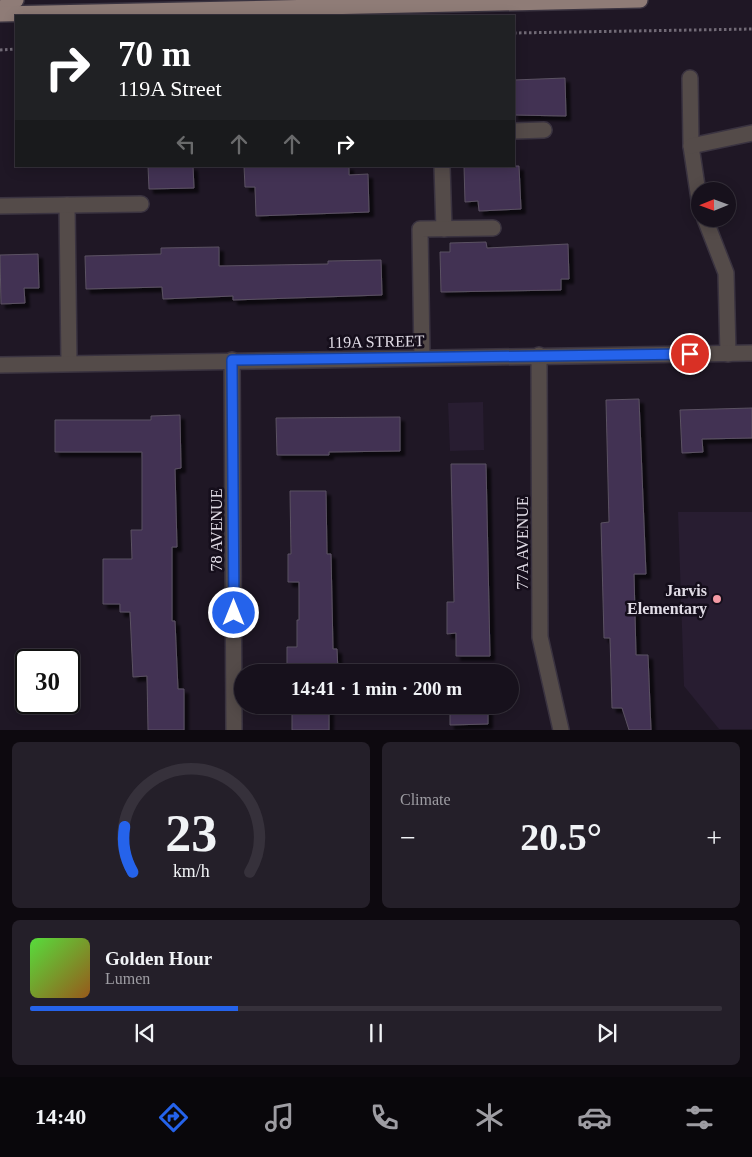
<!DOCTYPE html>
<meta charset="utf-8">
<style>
body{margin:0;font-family:Georgia,serif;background:#241f29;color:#f1f3f6;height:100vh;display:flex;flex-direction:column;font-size:19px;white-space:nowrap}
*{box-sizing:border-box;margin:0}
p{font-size:16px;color:#9e9da3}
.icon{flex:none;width:28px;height:28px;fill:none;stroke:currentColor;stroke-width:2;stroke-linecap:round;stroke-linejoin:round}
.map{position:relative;height:730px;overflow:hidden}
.side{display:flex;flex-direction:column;gap:12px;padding:12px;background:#0d090f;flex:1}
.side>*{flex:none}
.hud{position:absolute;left:15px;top:15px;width:500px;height:152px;border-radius:0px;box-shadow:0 2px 12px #0003,0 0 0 1px #36313b;background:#202124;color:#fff;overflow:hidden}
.needle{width:32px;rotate:269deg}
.buttons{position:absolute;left:691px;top:182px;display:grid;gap:10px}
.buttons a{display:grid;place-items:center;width:45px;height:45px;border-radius:50%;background:#17111c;box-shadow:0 2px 12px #0003,0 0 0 1px #36313b;font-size:25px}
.speed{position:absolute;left:15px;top:649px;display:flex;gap:10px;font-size:25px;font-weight:700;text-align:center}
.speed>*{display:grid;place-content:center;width:65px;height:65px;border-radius:50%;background:#17111c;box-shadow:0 2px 12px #0003,0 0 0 1px #36313b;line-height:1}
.speed .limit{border:2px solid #111;border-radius:8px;background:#fff;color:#111}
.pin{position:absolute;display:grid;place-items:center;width:42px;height:42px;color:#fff;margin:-21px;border:2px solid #fff;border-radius:50%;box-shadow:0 1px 5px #0007}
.me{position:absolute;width:55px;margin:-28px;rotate:0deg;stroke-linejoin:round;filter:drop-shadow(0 0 4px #0008)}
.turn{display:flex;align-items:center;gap:18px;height:105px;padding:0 20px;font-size:22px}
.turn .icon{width:65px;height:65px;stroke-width:2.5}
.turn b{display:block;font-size:35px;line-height:42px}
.lanes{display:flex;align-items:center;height:48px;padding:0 20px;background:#0003;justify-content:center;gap:25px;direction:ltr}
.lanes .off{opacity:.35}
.big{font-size:38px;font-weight:700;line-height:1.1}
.side .tile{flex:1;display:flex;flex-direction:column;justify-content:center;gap:8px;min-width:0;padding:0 18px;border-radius:8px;background:#241f29}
.side .dial{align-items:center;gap:0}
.dial svg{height:130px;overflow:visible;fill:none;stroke:#36313b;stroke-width:7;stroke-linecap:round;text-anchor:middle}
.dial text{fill:#f1f3f6;stroke:none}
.song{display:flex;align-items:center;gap:15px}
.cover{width:60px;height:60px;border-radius:8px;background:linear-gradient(135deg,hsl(110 70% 55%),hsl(30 70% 35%))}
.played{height:5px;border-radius:2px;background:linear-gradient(90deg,#2563eb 30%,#36313b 30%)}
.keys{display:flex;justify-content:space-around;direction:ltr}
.heat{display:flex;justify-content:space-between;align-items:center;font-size:28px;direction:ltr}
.side .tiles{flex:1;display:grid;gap:12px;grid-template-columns:1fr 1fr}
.tile:last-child{grid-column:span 2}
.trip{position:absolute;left:234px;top:664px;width:285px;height:50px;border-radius:25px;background:#17111c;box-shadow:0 2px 12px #0003,0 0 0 1px #36313b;font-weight:700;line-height:50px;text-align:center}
.tabs{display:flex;height:80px;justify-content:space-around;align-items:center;background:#09070b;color:#9e9da3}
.tabs .icon{width:35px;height:35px}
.tabs .current{color:#2563eb}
.tabs b{font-size:22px;color:#f1f3f6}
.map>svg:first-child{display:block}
</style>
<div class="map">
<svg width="752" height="730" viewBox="0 0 752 730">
<defs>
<filter id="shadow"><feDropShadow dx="4.5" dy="4.5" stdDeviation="1" flood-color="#0009"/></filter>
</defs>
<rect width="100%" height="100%" fill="#1f1725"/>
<g fill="#281d31">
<polygon points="483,402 484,450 450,451 448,403"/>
<polygon points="678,512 752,512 752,729 719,729 684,686"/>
</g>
<g fill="#433152" stroke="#5b5263" filter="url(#shadow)">
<polygon points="565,78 566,116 514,115 514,80"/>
<polygon points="148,166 193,166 194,188 149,189"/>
<polygon points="244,166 349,166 349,175 368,174 369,212 256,216 255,187 245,187"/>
<polygon points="464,166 519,166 521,209 479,211 478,201 465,202"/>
<polygon points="486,242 487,248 568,244 569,279 561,279 561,290 441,292 440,252 450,252 450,243"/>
<polygon points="219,247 219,266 328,264 328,261 381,260 382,295 233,300 233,296 163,299 162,287 86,289 85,256 161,254 161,248"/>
<polygon points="38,254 39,288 24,288 25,303 1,304 0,255"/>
<polygon points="639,399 646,574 634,574 636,655 648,655 651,730 629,730 622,708 612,708 610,638 604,638 601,523 609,522 606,400"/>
<polygon points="752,408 752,438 702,439 703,452 682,453 680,410"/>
<polygon points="180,415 181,468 175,469 177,547 172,547 172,621 175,621 178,689 184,689 184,730 148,730 147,676 133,677 130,612 120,612 120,604 103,604 103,559 132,559 131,530 142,530 142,452 55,452 55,420 151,420 151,416"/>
<polygon points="400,417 400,451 329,452 329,455 277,455 276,418"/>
<polygon points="451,464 486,464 490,656 456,656 456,633 447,634 447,602 454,602"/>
<polygon points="290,491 326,491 327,554 331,554 333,649 337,649 338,672 287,672 287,647 297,647 297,620 299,620 299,582 288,582 288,554 291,554"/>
<rect x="292" y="705" width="37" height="25"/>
<polygon points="450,705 488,705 488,724 450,725"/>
</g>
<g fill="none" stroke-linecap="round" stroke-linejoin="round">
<defs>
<g id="minor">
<polyline points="690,78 691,146 700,206"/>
<polyline points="514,131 544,130"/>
<polyline points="691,146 752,133"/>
<polyline points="442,166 444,229"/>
<polyline points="67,205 69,363"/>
<polyline points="0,206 141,204"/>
<polyline points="705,219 726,273 728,354"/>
<polyline points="539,355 540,637 561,730"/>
<polyline points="422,357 420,229 493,228"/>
<polyline points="232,360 234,730"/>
<polyline points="0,365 752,353"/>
</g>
<g id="major">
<polyline points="0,9 16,0"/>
<polyline points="0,14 640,0"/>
</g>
</defs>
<use href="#minor" stroke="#3a3340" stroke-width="18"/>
<use href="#major" stroke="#3a3340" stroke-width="18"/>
<g stroke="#716a76" stroke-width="3" stroke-dasharray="2.5 2.5" stroke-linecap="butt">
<polyline points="514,33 752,29"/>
<polyline points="0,50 16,49"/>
</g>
<use href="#minor" stroke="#544b49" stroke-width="15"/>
<use href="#major" stroke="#8f7c77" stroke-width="15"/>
</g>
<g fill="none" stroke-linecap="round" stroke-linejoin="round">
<defs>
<polyline id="route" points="234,613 232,360 690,354"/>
</defs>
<use href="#route" stroke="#184099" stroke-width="12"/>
<use href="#route" stroke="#2563eb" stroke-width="9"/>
</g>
<circle fill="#f49aa4" stroke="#150e1b" stroke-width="2" cx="717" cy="599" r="5"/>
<g text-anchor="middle" stroke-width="5" stroke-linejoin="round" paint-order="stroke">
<g font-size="16" fill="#e1dce6" stroke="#150e1b">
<text transform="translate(376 341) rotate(-1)" y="6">119A STREET</text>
<text transform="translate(216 530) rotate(-90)" y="6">78 AVENUE</text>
<text transform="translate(522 543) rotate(-90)" y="6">77A AVENUE</text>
</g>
<g font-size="16" font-weight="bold" fill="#e1dce6" stroke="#150e1b" text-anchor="end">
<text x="707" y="596">Jarvis<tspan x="707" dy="18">Elementary</tspan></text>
</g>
</g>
</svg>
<div class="buttons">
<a><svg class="needle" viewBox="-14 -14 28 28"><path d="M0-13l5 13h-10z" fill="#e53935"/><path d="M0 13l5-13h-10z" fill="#9e9da3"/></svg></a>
</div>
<div class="speed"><div class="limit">30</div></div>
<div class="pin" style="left:690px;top:354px;background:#d93025"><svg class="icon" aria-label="arrive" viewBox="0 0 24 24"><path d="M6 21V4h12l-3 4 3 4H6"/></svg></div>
<svg class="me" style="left:234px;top:613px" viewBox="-20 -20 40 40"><circle r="17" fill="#2563eb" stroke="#fff" stroke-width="3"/><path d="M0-11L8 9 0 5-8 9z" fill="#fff"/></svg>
<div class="trip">14:41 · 1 min · 200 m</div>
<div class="hud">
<div class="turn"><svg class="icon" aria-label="right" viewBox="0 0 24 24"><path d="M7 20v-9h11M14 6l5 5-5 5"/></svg><div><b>70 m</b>119A Street</div></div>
<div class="lanes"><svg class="icon off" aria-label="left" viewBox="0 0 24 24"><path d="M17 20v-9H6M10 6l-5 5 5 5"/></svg><svg class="icon off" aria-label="ahead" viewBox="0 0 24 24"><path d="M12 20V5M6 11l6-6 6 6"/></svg><svg class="icon off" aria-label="ahead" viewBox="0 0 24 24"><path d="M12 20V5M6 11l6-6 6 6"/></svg><svg class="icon" aria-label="right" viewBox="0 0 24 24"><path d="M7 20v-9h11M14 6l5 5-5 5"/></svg></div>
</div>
</div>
<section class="side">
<div class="tiles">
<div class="tile dial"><svg viewBox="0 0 100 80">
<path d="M14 69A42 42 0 1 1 86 69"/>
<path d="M14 69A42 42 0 0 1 9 41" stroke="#2563eb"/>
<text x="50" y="56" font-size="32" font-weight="700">23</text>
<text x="50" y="72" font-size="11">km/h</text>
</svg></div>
<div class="tile"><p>Climate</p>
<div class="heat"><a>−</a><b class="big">20.5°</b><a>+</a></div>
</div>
<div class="tile">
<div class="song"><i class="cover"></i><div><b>Golden Hour</b><p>Lumen</p></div></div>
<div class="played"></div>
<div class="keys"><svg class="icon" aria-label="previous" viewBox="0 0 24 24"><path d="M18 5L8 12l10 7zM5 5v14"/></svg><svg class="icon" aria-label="pause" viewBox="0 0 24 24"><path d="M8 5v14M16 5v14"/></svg><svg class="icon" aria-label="next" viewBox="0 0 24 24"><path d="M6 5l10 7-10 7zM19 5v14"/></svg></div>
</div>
</div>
</section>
<nav class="tabs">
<b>14:40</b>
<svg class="icon current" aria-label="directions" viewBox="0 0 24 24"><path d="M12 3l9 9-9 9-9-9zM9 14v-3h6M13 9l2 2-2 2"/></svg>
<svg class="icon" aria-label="music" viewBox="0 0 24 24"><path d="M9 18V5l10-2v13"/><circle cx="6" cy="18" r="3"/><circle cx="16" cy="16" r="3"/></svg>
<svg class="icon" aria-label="phone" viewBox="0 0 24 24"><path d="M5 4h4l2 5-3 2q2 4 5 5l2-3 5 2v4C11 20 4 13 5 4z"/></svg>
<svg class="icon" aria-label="climate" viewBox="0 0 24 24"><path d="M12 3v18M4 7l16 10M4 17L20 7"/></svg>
<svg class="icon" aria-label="car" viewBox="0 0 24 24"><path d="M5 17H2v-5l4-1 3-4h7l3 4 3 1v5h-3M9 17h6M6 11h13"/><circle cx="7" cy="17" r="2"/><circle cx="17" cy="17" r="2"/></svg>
<svg class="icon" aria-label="filters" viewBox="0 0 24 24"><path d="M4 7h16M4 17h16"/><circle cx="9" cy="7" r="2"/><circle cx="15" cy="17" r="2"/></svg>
</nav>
